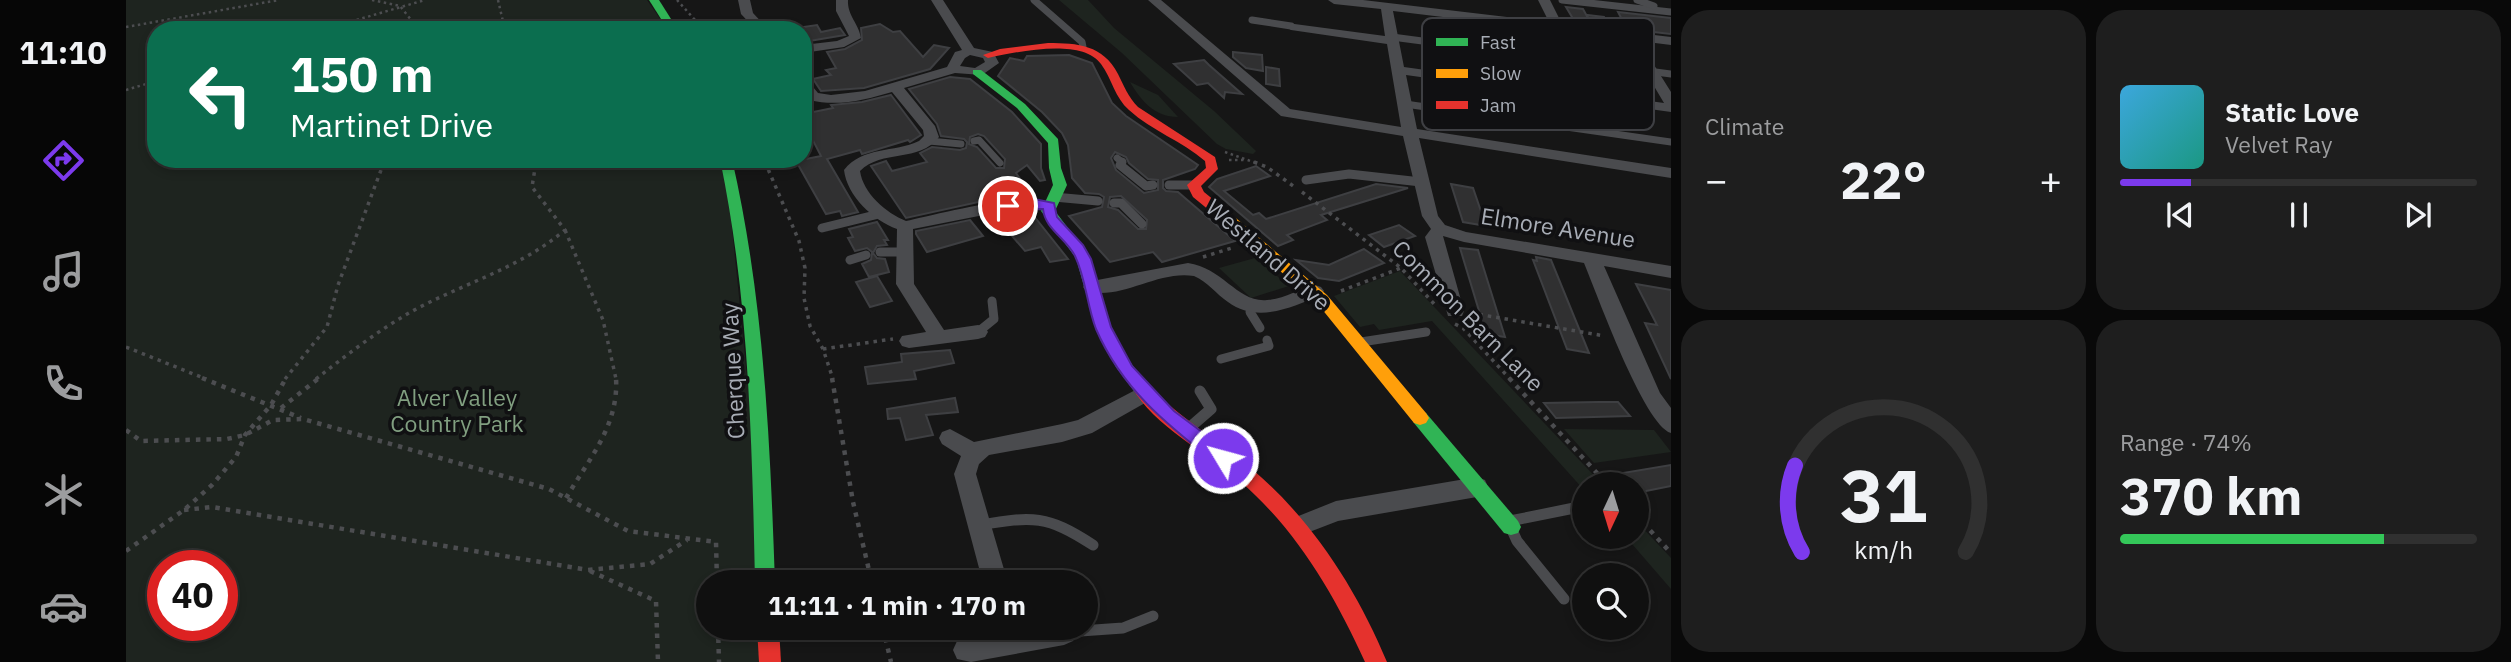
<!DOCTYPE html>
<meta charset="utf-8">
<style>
body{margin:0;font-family:"IBM Plex Sans",sans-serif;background:#1e1e1e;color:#f1f3f6;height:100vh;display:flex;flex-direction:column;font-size:26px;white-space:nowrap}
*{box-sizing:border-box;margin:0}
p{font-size:23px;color:#9c9d9f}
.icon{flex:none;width:38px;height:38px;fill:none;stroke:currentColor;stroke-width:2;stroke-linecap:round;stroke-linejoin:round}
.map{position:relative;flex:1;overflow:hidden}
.drawer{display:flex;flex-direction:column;gap:10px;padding:10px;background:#090909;width:840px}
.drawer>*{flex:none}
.hud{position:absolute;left:21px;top:21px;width:665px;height:147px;border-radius:28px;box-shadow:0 4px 10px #0003,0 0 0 2px #303030;background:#0b6e4f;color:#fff;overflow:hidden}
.needle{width:46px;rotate:184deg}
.controls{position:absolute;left:1446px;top:472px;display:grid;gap:14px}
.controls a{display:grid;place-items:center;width:77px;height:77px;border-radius:50%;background:#101010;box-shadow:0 4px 10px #0003,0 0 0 2px #303030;font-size:35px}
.speed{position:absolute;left:21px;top:550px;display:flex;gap:14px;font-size:35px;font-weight:700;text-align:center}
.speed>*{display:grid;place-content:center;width:91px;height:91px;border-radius:50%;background:#101010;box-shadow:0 4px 10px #0003,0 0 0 2px #303030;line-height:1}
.speed .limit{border:10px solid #d22;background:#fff;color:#111}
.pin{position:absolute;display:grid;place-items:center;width:60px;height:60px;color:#fff;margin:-30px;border:4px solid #fff;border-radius:50%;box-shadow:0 2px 7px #0007}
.me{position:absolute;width:77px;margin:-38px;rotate:307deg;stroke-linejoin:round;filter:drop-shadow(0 0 5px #0008)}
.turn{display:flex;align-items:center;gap:24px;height:147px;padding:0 28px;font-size:32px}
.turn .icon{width:91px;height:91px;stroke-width:2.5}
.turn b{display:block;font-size:49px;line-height:60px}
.big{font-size:52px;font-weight:700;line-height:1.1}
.drawer .card{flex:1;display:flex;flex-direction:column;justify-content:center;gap:10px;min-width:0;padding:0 24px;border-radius:28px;background:#1e1e1e}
.drawer .dial{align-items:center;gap:0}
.dial svg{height:182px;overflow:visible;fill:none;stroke:#303030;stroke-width:7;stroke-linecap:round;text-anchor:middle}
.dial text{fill:#f1f3f6;stroke:none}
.song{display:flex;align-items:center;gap:21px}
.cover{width:84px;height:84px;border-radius:10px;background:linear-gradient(135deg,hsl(200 70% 55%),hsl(170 70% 35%))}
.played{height:7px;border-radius:4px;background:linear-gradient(90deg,#7c3aed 20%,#303030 20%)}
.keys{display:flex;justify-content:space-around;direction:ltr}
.heat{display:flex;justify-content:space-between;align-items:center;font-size:38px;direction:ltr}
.charge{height:10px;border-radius:5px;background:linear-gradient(90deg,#34c759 74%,#303030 0)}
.drawer .tiles{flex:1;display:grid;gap:10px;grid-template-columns:repeat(2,1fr)}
.trip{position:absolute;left:570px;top:570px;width:402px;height:70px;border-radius:35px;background:#101010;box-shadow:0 4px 10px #0003,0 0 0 2px #303030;font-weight:700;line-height:70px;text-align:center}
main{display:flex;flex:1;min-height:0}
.menu{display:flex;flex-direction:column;width:126px;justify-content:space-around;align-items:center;background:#060606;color:#9c9d9f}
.menu .icon{width:49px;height:49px}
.menu .selected{color:#7c3aed}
.menu b{font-size:32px;color:#f1f3f6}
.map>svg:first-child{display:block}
</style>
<main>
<nav class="menu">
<b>11:10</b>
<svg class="icon selected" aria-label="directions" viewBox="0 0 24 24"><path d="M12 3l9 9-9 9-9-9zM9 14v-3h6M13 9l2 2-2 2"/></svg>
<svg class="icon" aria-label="music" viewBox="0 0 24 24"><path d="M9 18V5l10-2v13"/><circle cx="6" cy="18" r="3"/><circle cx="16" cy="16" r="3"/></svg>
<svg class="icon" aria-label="phone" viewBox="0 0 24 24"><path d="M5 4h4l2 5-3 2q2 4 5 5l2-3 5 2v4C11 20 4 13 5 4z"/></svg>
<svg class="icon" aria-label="climate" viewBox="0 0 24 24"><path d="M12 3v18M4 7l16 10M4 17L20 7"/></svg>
<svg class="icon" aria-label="car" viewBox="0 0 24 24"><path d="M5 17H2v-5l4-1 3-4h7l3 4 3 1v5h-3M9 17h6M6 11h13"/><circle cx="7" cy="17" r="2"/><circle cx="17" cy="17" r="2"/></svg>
</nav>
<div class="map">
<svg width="1545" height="662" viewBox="0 0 1545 662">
<rect width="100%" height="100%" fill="#161616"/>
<g fill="#1e241f" fill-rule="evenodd">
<path d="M0,0H521L542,30H30V159H599L642,583H583V628H645L646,662H0ZM37,565H96V625H37Z"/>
<polygon points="933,0 962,0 988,28 1088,111 1130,151 1127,154 1100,149 1091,144 996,53"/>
<path d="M1004,82L1032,95L1052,117C1029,117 1015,101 1004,82Z"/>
<polygon points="1129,258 1163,286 1125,298 1093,268"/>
<polygon points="1274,271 1477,485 1458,485 1458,490 1306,321 1253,330 1248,324 1234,327 1208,296"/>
<polygon points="1438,429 1528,430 1545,452 1468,463"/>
<polygon points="1510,521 1545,558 1545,589 1500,537 1510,537"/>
</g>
<g fill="#303031" stroke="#3e3f42" stroke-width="2" fill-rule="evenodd">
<polygon points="1440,7 1457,9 1463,20 1461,15 1478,17 1483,27 1449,22"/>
<polygon points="1492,12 1545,18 1545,34 1501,29"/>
<polygon points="754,24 767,32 774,31 797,57 808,45 823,48 804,69 738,88 695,91 687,79 705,75 700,70 710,68 701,52 719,49 736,40 735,28"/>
<polygon points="691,25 695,32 714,28 719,35 677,42 677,27"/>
<polygon points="1107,52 1136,55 1137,71 1120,68 1107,57"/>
<path d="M943,55L966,63L986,103L1000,116L1072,165L1069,169L1037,180V188L1040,191L1052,192L1109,241L1036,262L1027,252L984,262L943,216L976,207L978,197L973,194L959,193L946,178L942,145L936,133L916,112L872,76L884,58L898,61L901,56ZM989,152L1000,157L1003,163L1022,179L1032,180V190L1018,193L990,170L985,158ZM995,196L1021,220L1020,229H1012L992,210L982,207L984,197Z"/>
<polygon points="1078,60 1083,65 1116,94 1099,92 1098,98 1082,83 1071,85 1048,64"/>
<polygon points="1140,67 1153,69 1154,86 1140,84"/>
<path d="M824,77L844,79L886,112L915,144V168L919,180L914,181L901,165L890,173L902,190L884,194L888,198L866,199L780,218L745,166L760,161L766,171L801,162L794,153L806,147L834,150L840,148L841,142L838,139L815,136L811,124L783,89ZM852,134L858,136L879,159L878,168H870L851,147L843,144L844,137Z"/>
<polygon points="765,95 795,135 784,142 782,140 736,154 734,150 701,159 732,212 716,216 714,211 700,214 670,161 695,156 677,121 677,114 707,108 705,105 736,102"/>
<polygon points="1130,166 1144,176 1098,191 1127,215 1133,213 1140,219 1250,184 1282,188 1195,215 1201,220 1161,235 1167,240 1152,246 1083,187 1091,179"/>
<polygon points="1325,184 1347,188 1360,226 1337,222"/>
<polygon points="893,211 902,211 911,220 942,259 924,262 915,247 899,251 880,229 892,227 879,213"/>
<polygon points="844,220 857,236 801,252 790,234 790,231"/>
<polygon points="751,222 762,240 758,240 761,245 751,246 747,253 751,258 759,259 763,272 743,277 736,264 745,260 746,252 741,248 729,251 722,238 727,237 723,229"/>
<polygon points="1273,225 1289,236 1258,247 1243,235"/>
<polygon points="1334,248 1352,250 1379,337 1360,334"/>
<polygon points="1238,249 1258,263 1213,281 1192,278 1170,260 1203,265"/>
<polygon points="1410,257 1425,260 1463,353 1441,349 1407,260 1411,261"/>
<polygon points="751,276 766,301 744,307 730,282"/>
<polygon points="1510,284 1545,290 1545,379 1519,323 1531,325"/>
<polygon points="824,350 828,363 788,371 790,379 742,384 739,367 776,362 775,354"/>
<polygon points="829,398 832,412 800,415 807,435 780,440 774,418 762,419 761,409"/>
<polygon points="1472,402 1492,402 1504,416 1430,418 1418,403"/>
<polygon points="1545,465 1545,486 1510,493 1510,485 1474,485 1473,477"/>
</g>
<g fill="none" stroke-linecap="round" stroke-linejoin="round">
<g stroke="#4c4d50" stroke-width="2.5" stroke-dasharray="2.5 3.5" stroke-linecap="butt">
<polyline points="246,0 274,6 290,26 290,30"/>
<polyline points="372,0 379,30"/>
<polyline points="551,0 578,30"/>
<polyline points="0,27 153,0"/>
<polyline points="196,30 299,0"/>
<polyline points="0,90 30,81"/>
<polyline points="1099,152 1133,164"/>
<polyline points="638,159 640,164"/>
<polyline points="1103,160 1120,160"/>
<polyline points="257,164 259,159"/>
<polyline points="410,164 411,159"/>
</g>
<g stroke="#4c4d50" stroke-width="3.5" stroke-dasharray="3.5 5" stroke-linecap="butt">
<polyline points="639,162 673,241 679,268 678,298 684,326 697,349 707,379"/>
<polyline points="1128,162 1141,167 1170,188"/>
<polyline points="1176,192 1275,268 1311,307"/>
<polyline points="439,230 477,320 490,379"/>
<polyline points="1077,257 1109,247"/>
<polyline points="1215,291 1275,268"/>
<polyline points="1345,313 1479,336"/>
<polyline points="1329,324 1337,328 1384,379"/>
<polyline points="0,347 80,379"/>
<polyline points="697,349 767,339"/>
<polyline points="159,379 201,327 212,285 258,162"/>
<path d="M190,379C222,354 255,328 292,308C342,282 395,267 439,230L406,187L410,162"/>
</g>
<g stroke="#4c4d50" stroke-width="4.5" stroke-dasharray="4.5 6" stroke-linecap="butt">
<polyline points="76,378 175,418"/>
<polyline points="706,378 727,502 746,583"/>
<polyline points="1383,378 1482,485"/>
<polyline points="155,408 193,378"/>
<polyline points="0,430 15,441 101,439 119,435 147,420 177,419 423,489 502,531 590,542 591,583"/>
<path d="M440,498C463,459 493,425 490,378"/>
<polyline points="58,510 86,507 462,570 524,564 561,540"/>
<polyline points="1510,515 1545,553"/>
<polyline points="0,551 58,510 86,485 110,457 119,435 145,405 160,378"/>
<polyline points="464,571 530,601 532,662"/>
<polyline points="592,628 593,662"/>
<polyline points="757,628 765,662"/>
</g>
<g stroke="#4a4b4e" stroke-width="7">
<polyline points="908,0 956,42 957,47"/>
<polyline points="1436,0 1545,12"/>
<polyline points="1511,0 1528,6"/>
<polyline points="1126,20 1165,26"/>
<polyline points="1266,37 1545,74"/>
<polyline points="1332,46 1354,115"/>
<polyline points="1279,104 1545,142"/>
<polyline points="803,141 835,144"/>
<polyline points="848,141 853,140 874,163"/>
<polyline points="991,158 996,162 995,164"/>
</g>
<g stroke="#4a4b4e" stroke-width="9">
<polyline points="996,162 994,165 1020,186 1027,185"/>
<polyline points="1180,180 1223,174 1295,182"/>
<polyline points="1043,185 1068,185"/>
<polyline points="928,197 972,201"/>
<polyline points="988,203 995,203 1016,224"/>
<polyline points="696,228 753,214"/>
<polyline points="754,252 777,252"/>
<polyline points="724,260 740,255"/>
<polyline points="1125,306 1124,312 1134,328"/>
<polyline points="852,332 868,319 866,301"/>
<polyline points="1235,342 1300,332"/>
<polyline points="1095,359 1143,346 1141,340"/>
</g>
<g stroke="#4a4b4e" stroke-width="11">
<polyline points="1062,429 1085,409 1074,391"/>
<polyline points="1384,521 1458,506"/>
<path d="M854,525C907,516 921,515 967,545"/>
<polyline points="1386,530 1391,541 1438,599"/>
<polyline points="940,632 997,628 1027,616"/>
</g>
<g fill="#4a4b4e" fill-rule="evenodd">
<polygon points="612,0 624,0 627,13 643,30 630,30 615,14"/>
<path d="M710,0H722C721,15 733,24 735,38L718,47L677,53V45L711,41L723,36L710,11Z"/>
<path d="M805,0H817L848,48L867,52L873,63L856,75L829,73L778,88L809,126L813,137C793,163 756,149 734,171C737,193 760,213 780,221C808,215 913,187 931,206L923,211L893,208L787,229L788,284L818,330L852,325L859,327L862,332L859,337L852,339L783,348L776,346L773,341L776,336L800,332L770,284L771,229C747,220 721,196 718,170C737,146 768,153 793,141L798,136L797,130L766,92C739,100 712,107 683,100L677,93V80L682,81L692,93L705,95L739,91L821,67L829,52L836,50ZM844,55L857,58L859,62L849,68L834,66L839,58Z"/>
<path d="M1022,0H1035L1164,109L1275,127L1261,44L1165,30L1159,26L1161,23L1259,36L1255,9L1208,4L1202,0H1237L1423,22L1412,0H1424L1436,24L1545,37V45L1513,41L1545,92V112L1280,75L1291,129L1545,168V178L1293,138L1312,216L1319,225L1340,232L1545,266V278L1478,266L1534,393L1545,408V433C1518,425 1471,294 1458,263L1338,242L1317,236L1338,311L1336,316H1322L1299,237L1305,229L1296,216L1277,136L1155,116ZM1267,11L1500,39L1538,103L1278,67Z"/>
<path d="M1062,263C1097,268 1112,303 1141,300C1158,299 1173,289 1189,285L1195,287L1198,291L1195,295C1166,307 1132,324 1102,302C1090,294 1082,282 1068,276C1031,270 995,301 960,291L957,287L960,283L966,281Z"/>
<polygon points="1019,385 1026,387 1029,393 1026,399 966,433 936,442 863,455 853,464 850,474 882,583 857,583 828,474 835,456 816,444 813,438 816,432 824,429 848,442 936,424 952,420"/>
<polygon points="1351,477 1359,480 1362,487 1359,494 1351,497 1212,521 1173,536 1165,533 1161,526 1165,519 1210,501"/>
<polygon points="889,628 949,628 951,632 947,641 938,645 845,662 831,659 827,650 831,641"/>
</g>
<g fill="#30b455" fill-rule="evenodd">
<polygon points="523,0 533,0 552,30 542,30"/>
<polygon points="847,70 855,70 899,104 932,139 935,168 941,185 929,211 964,257 987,332 1002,359 1022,387 1020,391 1008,391 990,367 971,332 950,258 915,211 927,185 923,168 922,143 891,108 847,74"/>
<path d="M594,159H606C638,299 644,440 649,583H629C626,440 623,299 594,159Z"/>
<polygon points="1294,411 1300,413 1392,521 1395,527 1392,533 1385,535 1378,533 1288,423 1285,418 1288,413"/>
</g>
<polygon fill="#ff9f0a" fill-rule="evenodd" points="1100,213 1105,214 1201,295 1300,413 1303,418 1300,423 1294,425 1288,423 1191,303 1095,220 1093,217 1095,214"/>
<g fill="#e5322d" fill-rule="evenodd">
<path d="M922,43C952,43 977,45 992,74C998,86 1002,97 1012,107L1089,157L1092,169L1075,186L1078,192L1105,214L1107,217L1105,220H1095L1067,197L1061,185L1080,168L1079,161C1056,141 1026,131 1003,110C989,98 986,79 975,64C956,37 890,52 862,58L857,55L874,49Z"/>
<path d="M1014,381L1020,383C1052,417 1092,440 1127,470C1187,521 1231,590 1261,662H1239C1208,594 1171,531 1115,482C1082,453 1027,426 1006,387L1008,383Z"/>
<polygon points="631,628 653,628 655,662 633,662"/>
</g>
</g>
<path fill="#7c3aed" stroke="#51269a" stroke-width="2" d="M908,199L928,203L931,217L957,245L965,259L985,327L1006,366L1048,411L1104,453L1106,458L1104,464L1097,466L1091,464C1040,424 996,389 970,329C961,306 960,279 949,256C940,238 919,229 917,209L882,210L876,206L882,202Z"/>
<g text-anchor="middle" stroke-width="7" stroke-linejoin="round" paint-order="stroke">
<g font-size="23" fill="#a8adb6" stroke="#101012">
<text transform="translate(1432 228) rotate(9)" y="8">Elmore Avenue</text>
<text transform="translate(1142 255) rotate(41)" y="8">Westland Drive</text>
<text transform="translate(1342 316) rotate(45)" y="8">Common Barn Lane</text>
<text transform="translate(607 371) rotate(-93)" y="8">Cherque Way</text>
</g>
<g font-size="23" fill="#819f80" stroke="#101012">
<text x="331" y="406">Alver Valley<tspan x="331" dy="26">Country Park</tspan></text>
</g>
</g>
<rect x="1296" y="18" width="232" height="112" rx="10" fill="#101012" stroke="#3e3f43" stroke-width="2"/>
<rect x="1310" y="38" width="32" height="8" fill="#30b455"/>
<rect x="1310" y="69" width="32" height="9" fill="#ff9f0a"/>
<rect x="1310" y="101" width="32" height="8" fill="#e5322d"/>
<g font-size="19" fill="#a8adb6">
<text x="1354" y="49">Fast</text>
<text x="1354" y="80">Slow</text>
<text x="1354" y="112">Jam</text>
</g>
</svg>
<div class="controls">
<a><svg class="needle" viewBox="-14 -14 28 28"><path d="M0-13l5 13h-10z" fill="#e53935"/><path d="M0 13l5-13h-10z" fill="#9c9d9f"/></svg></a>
<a><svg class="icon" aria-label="search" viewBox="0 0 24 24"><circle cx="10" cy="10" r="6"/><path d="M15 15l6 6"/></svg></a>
</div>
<div class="speed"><div class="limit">40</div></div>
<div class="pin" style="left:882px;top:206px;background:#d93025"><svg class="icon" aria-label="arrive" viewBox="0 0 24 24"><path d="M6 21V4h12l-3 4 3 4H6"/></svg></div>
<svg class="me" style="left:1097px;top:458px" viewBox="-20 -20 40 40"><circle r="17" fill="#7c3aed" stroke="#fff" stroke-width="3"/><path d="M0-11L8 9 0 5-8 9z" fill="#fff"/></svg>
<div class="trip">11:11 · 1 min · 170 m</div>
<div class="hud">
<div class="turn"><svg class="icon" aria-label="left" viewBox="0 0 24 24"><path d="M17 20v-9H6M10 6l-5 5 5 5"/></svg><div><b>150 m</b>Martinet Drive</div></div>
</div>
</div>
<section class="drawer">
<div class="tiles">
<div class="card"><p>Climate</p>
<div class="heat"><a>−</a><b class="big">22°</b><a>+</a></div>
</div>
<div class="card">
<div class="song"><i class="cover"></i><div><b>Static Love</b><p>Velvet Ray</p></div></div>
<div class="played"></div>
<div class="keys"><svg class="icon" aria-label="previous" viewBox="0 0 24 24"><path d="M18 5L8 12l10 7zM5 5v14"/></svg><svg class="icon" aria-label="pause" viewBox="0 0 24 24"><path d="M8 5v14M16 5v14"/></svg><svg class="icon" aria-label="next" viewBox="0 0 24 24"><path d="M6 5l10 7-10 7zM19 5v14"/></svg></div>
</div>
<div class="card dial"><svg viewBox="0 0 100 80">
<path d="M14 69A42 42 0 1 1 86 69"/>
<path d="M14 69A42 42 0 0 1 11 31" stroke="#7c3aed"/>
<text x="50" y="56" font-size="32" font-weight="700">31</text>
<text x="50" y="72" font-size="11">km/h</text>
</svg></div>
<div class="card"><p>Range · 74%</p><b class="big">370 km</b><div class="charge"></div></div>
</div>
</section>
</main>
